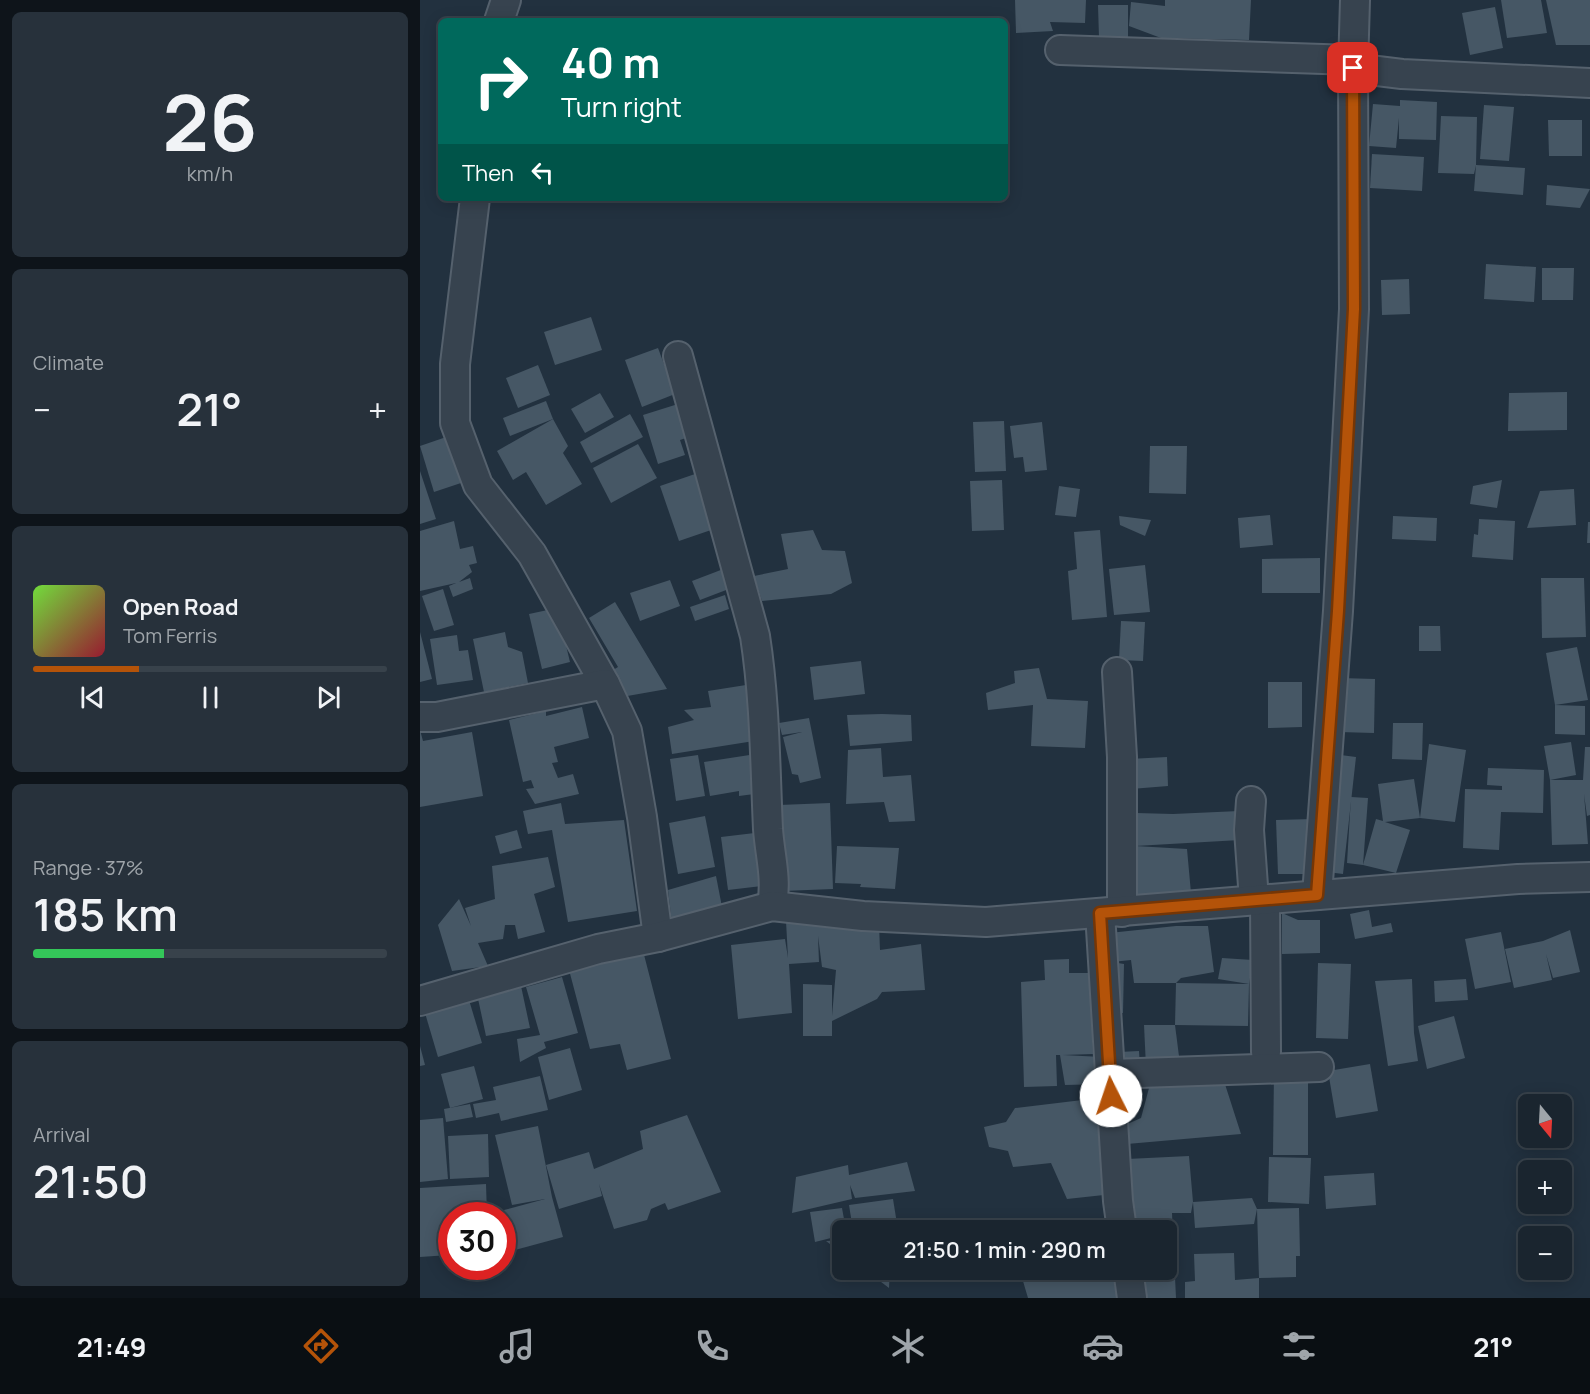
<!DOCTYPE html>
<meta charset="utf-8">
<style>
body{margin:0;font-family:Manrope,sans-serif;background:#27313b;color:#f1f3f6;height:100vh;display:flex;flex-direction:column;font-size:22px;white-space:nowrap}
*{box-sizing:border-box;margin:0}
p{font-size:20px;color:#9fa5aa}
.icon{flex:none;width:33px;height:33px;fill:none;stroke:currentColor;stroke-width:2;stroke-linecap:round;stroke-linejoin:round}
.map{position:relative;flex:1;overflow:hidden}
.sheet{display:flex;flex-direction:column;gap:12px;padding:12px;background:#0e141a;width:420px}
.sheet>*{flex:none}
.banner{position:absolute;left:18px;top:18px;width:570px;height:183px;border-radius:9px;box-shadow:0 3px 15px #0003,0 0 0 2px #38424b;background:#00695c;color:#fff;overflow:hidden}
.needle{width:39px;rotate:162deg}
.tools{position:absolute;left:1098px;top:1094px;display:grid;gap:12px}
.tools a{display:grid;place-items:center;width:54px;height:54px;border-radius:9px;background:#1a252f;box-shadow:0 3px 15px #0003,0 0 0 2px #38424b;font-size:30px}
.speed{position:absolute;left:18px;top:1202px;display:flex;gap:12px;font-size:30px;font-weight:700;text-align:center}
.speed>*{display:grid;place-content:center;width:78px;height:78px;border-radius:50%;background:#1a252f;box-shadow:0 3px 15px #0003,0 0 0 2px #38424b;line-height:1}
.speed .limit{border:9px solid #d22;background:#fff;color:#111}
.pin{position:absolute;display:grid;place-items:center;width:51px;height:51px;color:#fff;margin:-26px;border-radius:12px;box-shadow:0 3px 9px #0006}
.me{position:absolute;width:66px;margin:-33px;rotate:356deg;stroke-linejoin:round;filter:drop-shadow(0 0 4px #0008)}
.turn{display:flex;align-items:center;gap:21px;height:126px;padding:0 24px;font-size:27px}
.turn .icon{width:78px;height:78px;stroke-width:2.5}
.turn b{display:block;font-size:42px;line-height:51px}
.then{display:flex;align-items:center;height:57px;padding:0 24px;background:#0003;gap:12px;font-size:22px}
.big{font-size:45px;font-weight:600;line-height:1.1}
.sheet .widget{flex:1;display:flex;flex-direction:column;justify-content:center;gap:9px;min-width:0;padding:0 21px;border-radius:9px;background:#27313b}
.sheet .dial{align-items:center;gap:0}
.dial b{font-size:78px;line-height:1}
.song{display:flex;align-items:center;gap:18px}
.cover{width:72px;height:72px;border-radius:9px;background:linear-gradient(135deg,hsl(100 70% 55%),hsl(350 70% 35%))}
.played{height:6px;border-radius:3px;background:linear-gradient(90deg,#b45309 30%,#38424b 30%)}
.keys{display:flex;justify-content:space-around;direction:ltr}
.heat{display:flex;justify-content:space-between;align-items:center;font-size:33px;direction:ltr}
.charge{height:9px;border-radius:4px;background:linear-gradient(90deg,#34c759 37%,#38424b 0)}
.trip{position:absolute;left:412px;top:1220px;width:345px;height:60px;border-radius:9px;background:#1a252f;box-shadow:0 3px 15px #0003,0 0 0 2px #38424b;font-weight:600;line-height:60px;text-align:center}
.tabs{display:flex;height:96px;justify-content:space-around;align-items:center;background:#0a0f13;color:#9fa5aa}
.tabs .icon{width:42px;height:42px}
.tabs .selected{color:#b45309}
.tabs b{font-size:27px;color:#f1f3f6}
main{display:flex;flex:1;min-height:0}
.map>svg:first-child{display:block}
</style>
<main>
<section class="sheet">
<div class="widget dial"><b>26</b><p>km/h</p></div>
<div class="widget"><p>Climate</p>
<div class="heat"><a>−</a><b class="big">21°</b><a>+</a></div>
</div>
<div class="widget">
<div class="song"><i class="cover"></i><div><b>Open Road</b><p>Tom Ferris</p></div></div>
<div class="played"></div>
<div class="keys"><svg class="icon" aria-label="previous" viewBox="0 0 24 24"><path d="M18 5L8 12l10 7zM5 5v14"/></svg><svg class="icon" aria-label="pause" viewBox="0 0 24 24"><path d="M8 5v14M16 5v14"/></svg><svg class="icon" aria-label="next" viewBox="0 0 24 24"><path d="M6 5l10 7-10 7zM19 5v14"/></svg></div>
</div>
<div class="widget"><p>Range · 37%</p><b class="big">185 km</b><div class="charge"></div></div>
<div class="widget"><p>Arrival</p><b class="big">21:50</b></div>
</section>
<div class="map">
<svg width="1170" height="1298" viewBox="0 0 1170 1298">
<rect width="100%" height="100%" fill="#22313f"/>
<g fill="#465765">
<polygon points="595,0 666,0 665,23 630,22 633,31 596,33"/>
<polygon points="745,0 831,0 829,40 741,38 709,26 711,2 745,6"/>
<polygon points="1081,0 1121,0 1127,33 1087,38"/>
<polygon points="1126,0 1170,0 1170,45 1136,45"/>
<polygon points="678,5 708,5 708,50 679,38"/>
<polygon points="1075,7 1083,48 1050,55 1042,13"/>
<polygon points="980,100 1017,102 1016,140 979,139 979,118 976,148 949,146 953,104 980,106"/>
<polygon points="1064,105 1094,107 1089,161 1060,159"/>
<polygon points="1021,116 1057,117 1056,165 1105,168 1103,195 1054,191 1056,165 1054,174 1018,173"/>
<polygon points="1128,120 1162,120 1162,156 1129,156"/>
<polygon points="952,154 1004,157 1002,191 950,188"/>
<polygon points="1127,185 1170,189 1160,208 1126,205"/>
<polygon points="1066,264 1116,267 1114,302 1064,299"/>
<polygon points="1122,268 1154,268 1153,300 1122,300"/>
<polygon points="989,279 990,314 962,315 961,280"/>
<polygon points="171,317 182,350 135,365 124,332"/>
<polygon points="238,348 255,394 222,407 205,360"/>
<polygon points="118,365 130,395 98,408 86,378"/>
<polygon points="1147,392 1147,430 1088,431 1089,393"/>
<polygon points="180,393 194,417 165,433 151,409"/>
<polygon points="126,401 133,419 90,436 83,418"/>
<polygon points="258,404 269,437 260,440 265,455 238,464 223,415"/>
<polygon points="210,414 223,437 171,463 160,442"/>
<polygon points="133,419 148,446 143,453 162,484 126,505 106,472 93,480 77,451"/>
<polygon points="584,421 586,471 555,472 553,422"/>
<polygon points="622,422 627,470 605,472 603,457 594,458 590,426"/>
<polygon points="32,435 47,481 14,492 0,446"/>
<polygon points="218,444 237,478 191,503 173,468"/>
<polygon points="730,446 767,446 766,494 729,493"/>
<polygon points="0,471 16,519 0,524"/>
<polygon points="275,474 294,529 259,541 240,486"/>
<polygon points="582,480 584,530 552,531 550,481"/>
<polygon points="1082,480 1077,508 1050,504 1053,486"/>
<polygon points="639,486 660,489 656,517 635,515"/>
<polygon points="1154,489 1156,525 1107,528 1120,491"/>
<polygon points="850,515 853,545 820,548 818,518"/>
<polygon points="699,516 731,520 725,536 700,525"/>
<polygon points="973,516 1017,518 1016,541 972,539"/>
<polygon points="1059,519 1095,521 1093,560 1052,557 1054,534 1058,535"/>
<polygon points="34,521 40,549 53,546 57,563 49,565 52,572 39,582 50,578 53,589 33,597 29,586 36,583 0,591 0,531"/>
<polygon points="1168,522 1170,522 1170,543 1167,543"/>
<polygon points="393,530 402,550 425,551 432,583 411,594 342,601 334,576 368,569 361,534"/>
<polygon points="680,530 687,617 652,620 648,571 657,569 654,532"/>
<polygon points="900,558 900,593 842,593 842,559"/>
<polygon points="725,565 730,612 694,615 689,569"/>
<polygon points="306,568 314,587 280,600 272,581"/>
<polygon points="1121,578 1164,578 1166,637 1122,638"/>
<polygon points="250,580 260,606 220,621 210,593"/>
<polygon points="23,589 34,625 14,631 2,596"/>
<polygon points="305,595 309,609 275,621 270,607"/>
<polygon points="195,602 247,689 196,698 183,676 198,667 169,618"/>
<polygon points="137,608 150,662 122,669 109,614"/>
<polygon points="701,621 725,622 723,661 699,660"/>
<polygon points="999,626 1020,626 1021,651 999,651"/>
<polygon points="0,632 12,679 0,682"/>
<polygon points="85,632 88,647 102,652 108,683 64,692 53,639"/>
<polygon points="37,635 39,651 48,650 53,680 17,685 10,639"/>
<polygon points="1157,647 1168,700 1135,705 1165,706 1165,735 1135,734 1135,705 1126,653"/>
<polygon points="441,661 445,694 394,700 390,667"/>
<polygon points="619,668 627,699 668,701 665,748 611,746 613,705 568,710 566,693 595,683 594,671"/>
<polygon points="920,678 955,679 954,733 919,732"/>
<polygon points="848,682 882,682 882,727 848,728"/>
<polygon points="326,685 334,741 252,754 248,727 274,720 264,710 291,707 288,691"/>
<polygon points="162,707 169,738 134,747 138,762 132,763 138,778 153,774 159,794 115,804 106,789 114,788 111,780 103,782 89,720 126,711 126,716"/>
<polygon points="462,714 491,715 492,741 430,746 427,715"/>
<polygon points="389,718 401,778 380,783 378,775 372,774 363,737 382,732 362,735 359,723"/>
<polygon points="973,723 1003,723 1002,760 972,759"/>
<polygon points="0,730 3,741 52,732 63,796 0,807"/>
<polygon points="1151,742 1156,775 1130,780 1163,780 1165,747 1170,747 1170,815 1167,816 1164,794 1168,844 1132,845 1130,780 1124,746"/>
<polygon points="1009,744 1046,750 1035,822 1000,818 965,822 990,830 976,873 943,865 927,863 931,797 948,798 943,865 956,819 963,821 958,784 994,779 1000,818"/>
<polygon points="461,748 463,777 491,775 495,821 469,822 464,802 426,804 428,750"/>
<polygon points="336,754 342,793 319,796 319,791 290,796 284,762"/>
<polygon points="913,754 936,757 923,874 899,871"/>
<polygon points="278,755 285,796 256,801 250,759"/>
<polygon points="747,757 748,786 711,789 709,759"/>
<polygon points="1068,768 1124,770 1123,813 1081,812 1079,850 1043,848 1045,789 1082,790 1082,786 1067,785"/>
<polygon points="141,803 145,824 204,820 217,911 148,922 132,830 108,834 103,811"/>
<polygon points="410,803 413,889 363,891 359,805"/>
<polygon points="819,811 820,840 715,846 767,849 771,893 713,897 716,813 753,814"/>
<polygon points="285,816 295,867 258,874 249,823"/>
<polygon points="893,819 893,874 858,874 856,820"/>
<polygon points="97,830 102,848 80,854 75,836"/>
<polygon points="343,832 350,885 308,890 301,837"/>
<polygon points="417,846 479,848 475,889 440,887 441,884 415,883"/>
<polygon points="128,857 135,887 114,894 125,932 98,939 95,925 85,925 83,939 58,943 68,966 32,971 18,925 39,899 51,926 45,908 75,899 72,866"/>
<polygon points="296,876 303,912 252,923 248,890"/>
<polygon points="949,910 952,927 971,923 973,932 935,939 930,914"/>
<polygon points="862,913 878,920 900,920 900,953 862,954"/>
<polygon points="366,921 459,924 460,950 501,944 505,990 462,992 457,999 412,1021 412,1036 383,1036 383,984 412,985 412,1016 416,970 402,967 398,936 399,962 369,964 372,1013 318,1019 311,945 365,939 368,958"/>
<polygon points="756,926 788,926 794,972 761,978 756,983 714,983 711,960 692,962 689,933"/>
<polygon points="1150,930 1160,972 1133,978 1126,954 1132,980 1094,988 1085,949 1123,941"/>
<polygon points="1081,932 1091,982 1055,989 1045,939"/>
<polygon points="222,947 251,1059 207,1070 200,1044 170,1049 148,966"/>
<polygon points="802,958 833,960 829,984 798,979"/>
<polygon points="649,959 649,973 670,973 673,1054 643,1055 682,1057 686,1084 645,1085 640,1055 636,1055 637,1086 604,1087 601,982 625,980 624,960"/>
<polygon points="692,962 704,964 703,1013 690,1012"/>
<polygon points="898,963 931,964 928,1039 896,1038"/>
<polygon points="142,977 158,1033 124,1042 126,1048 100,1062 97,1039 120,1035 106,987"/>
<polygon points="992,979 994,1033 998,1061 968,1066 955,981"/>
<polygon points="1046,979 1048,1000 1015,1002 1014,981"/>
<polygon points="756,983 829,984 828,1026 755,1025"/>
<polygon points="101,986 110,1028 66,1036 57,994"/>
<polygon points="49,1000 62,1043 18,1057 5,1013"/>
<polygon points="1034,1016 1045,1058 1007,1069 998,1026"/>
<polygon points="724,1025 755,1025 760,1064 726,1067"/>
<polygon points="0,1046 5,1065 0,1066"/>
<polygon points="150,1048 162,1090 129,1100 118,1057"/>
<polygon points="719,1051 720,1068 698,1069 699,1052"/>
<polygon points="950,1064 958,1111 916,1118 908,1071"/>
<polygon points="54,1066 63,1099 30,1108 21,1074"/>
<polygon points="854,1071 888,1071 888,1155 853,1155"/>
<polygon points="120,1076 128,1110 81,1121 79,1113 56,1118 53,1104 76,1100 73,1087"/>
<polygon points="803,1078 821,1134 707,1144 705,1125 721,1118 729,1088"/>
<polygon points="679,1098 693,1194 647,1199 631,1163 593,1167 588,1151 569,1147 564,1127 586,1122 595,1108"/>
<polygon points="50,1104 53,1117 26,1122 24,1109"/>
<polygon points="267,1115 301,1192 248,1210 245,1203 231,1209 227,1220 194,1229 179,1184 182,1196 139,1209 126,1165 169,1152 174,1169 223,1149 220,1131"/>
<polygon points="23,1118 28,1179 0,1182 0,1120"/>
<polygon points="118,1126 132,1197 143,1237 95,1250 84,1210 125,1199 92,1205 75,1135"/>
<polygon points="68,1134 69,1177 30,1179 28,1136"/>
<polygon points="769,1156 773,1202 771,1213 752,1213 756,1298 723,1298 721,1280 740,1278 711,1279 711,1269 747,1269 747,1230 709,1230 707,1159"/>
<polygon points="849,1157 891,1158 889,1204 848,1202"/>
<polygon points="487,1162 495,1191 435,1198 430,1185 432,1199 372,1213 376,1177 428,1165 429,1175"/>
<polygon points="954,1173 956,1205 906,1209 904,1176"/>
<polygon points="66,1184 67,1215 32,1215 32,1234 27,1234 29,1255 0,1257 0,1188"/>
<polygon points="832,1198 837,1209 879,1208 880,1256 876,1256 876,1277 839,1278 839,1298 765,1298 765,1282 775,1281 774,1254 814,1253 815,1280 839,1278 837,1209 834,1224 775,1228 773,1202"/>
<polygon points="473,1199 478,1230 433,1230 429,1205"/>
<polygon points="422,1208 426,1230 423,1230 423,1235 395,1242 390,1212"/>
<polygon points="423,1240 423,1254 406,1241"/>
<polygon points="444,1269 470,1269 469,1288"/>
<polygon points="621,1269 687,1269 690,1281 698,1279 701,1298 608,1298 600,1271"/>
</g>
<g fill="none" stroke-linecap="round" stroke-linejoin="round">
<defs>
<g id="minor">
<polyline points="935,0 933,68 982,74 1170,83"/>
<polyline points="79,21 86,0"/>
<polyline points="640,50 933,60"/>
<polyline points="55,198 35,364 35,423 58,485 112,554 185,684"/>
<path d="M258,356L335,636C345,700 345,765 348,829C350,857 357,877 352,906"/>
<polyline points="697,672 702,757 702,912"/>
<polyline points="0,717 17,717 185,684 207,731 222,817 238,937"/>
<polyline points="831,801 829,830 834,900"/>
<polyline points="897,895 918,611 934,309 933,68"/>
<polyline points="845,899 846,1052"/>
<polyline points="680,913 698,1201 702,1230"/>
<polyline points="0,1001 178,949 238,937 352,906 443,916 566,922 1098,879 1170,877"/>
<polyline points="690,1074 899,1067"/>
<polyline points="708,1269 712,1298"/>
</g>
</defs>
<use href="#minor" stroke="#55616d" stroke-width="32"/>
<use href="#minor" stroke="#37434f" stroke-width="28"/>
</g>
<g fill="none" stroke-linecap="round" stroke-linejoin="round">
<defs>
<polyline id="route" points="691,1096 680,913 897,895 918,611 934,309 933,68"/>
</defs>
<use href="#route" stroke="#753606" stroke-width="15"/>
<use href="#route" stroke="#b45309" stroke-width="10"/>
</g>
</svg>
<div class="tools">
<a><svg class="needle" viewBox="-14 -14 28 28"><path d="M0-13l5 13h-10z" fill="#e53935"/><path d="M0 13l5-13h-10z" fill="#9fa5aa"/></svg></a>
<a>+</a>
<a>−</a>
</div>
<div class="speed"><div class="limit">30</div></div>
<div class="pin" style="left:933px;top:68px;background:#d93025"><svg class="icon" aria-label="arrive" viewBox="0 0 24 24"><path d="M6 21V4h12l-3 4 3 4H6"/></svg></div>
<svg class="me" style="left:691px;top:1096px" viewBox="-20 -20 40 40"><circle r="19" fill="#fff"/><path d="M0-13L10 11 0 6-10 11z" fill="#b45309"/></svg>
<div class="trip">21:50 · 1 min · 290 m</div>
<div class="banner">
<div class="turn"><svg class="icon" aria-label="right" viewBox="0 0 24 24"><path d="M7 20v-9h11M14 6l5 5-5 5"/></svg><div><b>40 m</b>Turn right</div></div>
<div class="then">Then<svg class="icon" aria-label="left" viewBox="0 0 24 24"><path d="M17 20v-9H6M10 6l-5 5 5 5"/></svg></div>
</div>
</div>
</main>
<nav class="tabs">
<b>21:49</b>
<svg class="icon selected" aria-label="directions" viewBox="0 0 24 24"><path d="M12 3l9 9-9 9-9-9zM9 14v-3h6M13 9l2 2-2 2"/></svg>
<svg class="icon" aria-label="music" viewBox="0 0 24 24"><path d="M9 18V5l10-2v13"/><circle cx="6" cy="18" r="3"/><circle cx="16" cy="16" r="3"/></svg>
<svg class="icon" aria-label="phone" viewBox="0 0 24 24"><path d="M5 4h4l2 5-3 2q2 4 5 5l2-3 5 2v4C11 20 4 13 5 4z"/></svg>
<svg class="icon" aria-label="climate" viewBox="0 0 24 24"><path d="M12 3v18M4 7l16 10M4 17L20 7"/></svg>
<svg class="icon" aria-label="car" viewBox="0 0 24 24"><path d="M5 17H2v-5l4-1 3-4h7l3 4 3 1v5h-3M9 17h6M6 11h13"/><circle cx="7" cy="17" r="2"/><circle cx="17" cy="17" r="2"/></svg>
<svg class="icon" aria-label="filters" viewBox="0 0 24 24"><path d="M4 7h16M4 17h16"/><circle cx="9" cy="7" r="2"/><circle cx="15" cy="17" r="2"/></svg>
<b>21°</b>
</nav>
